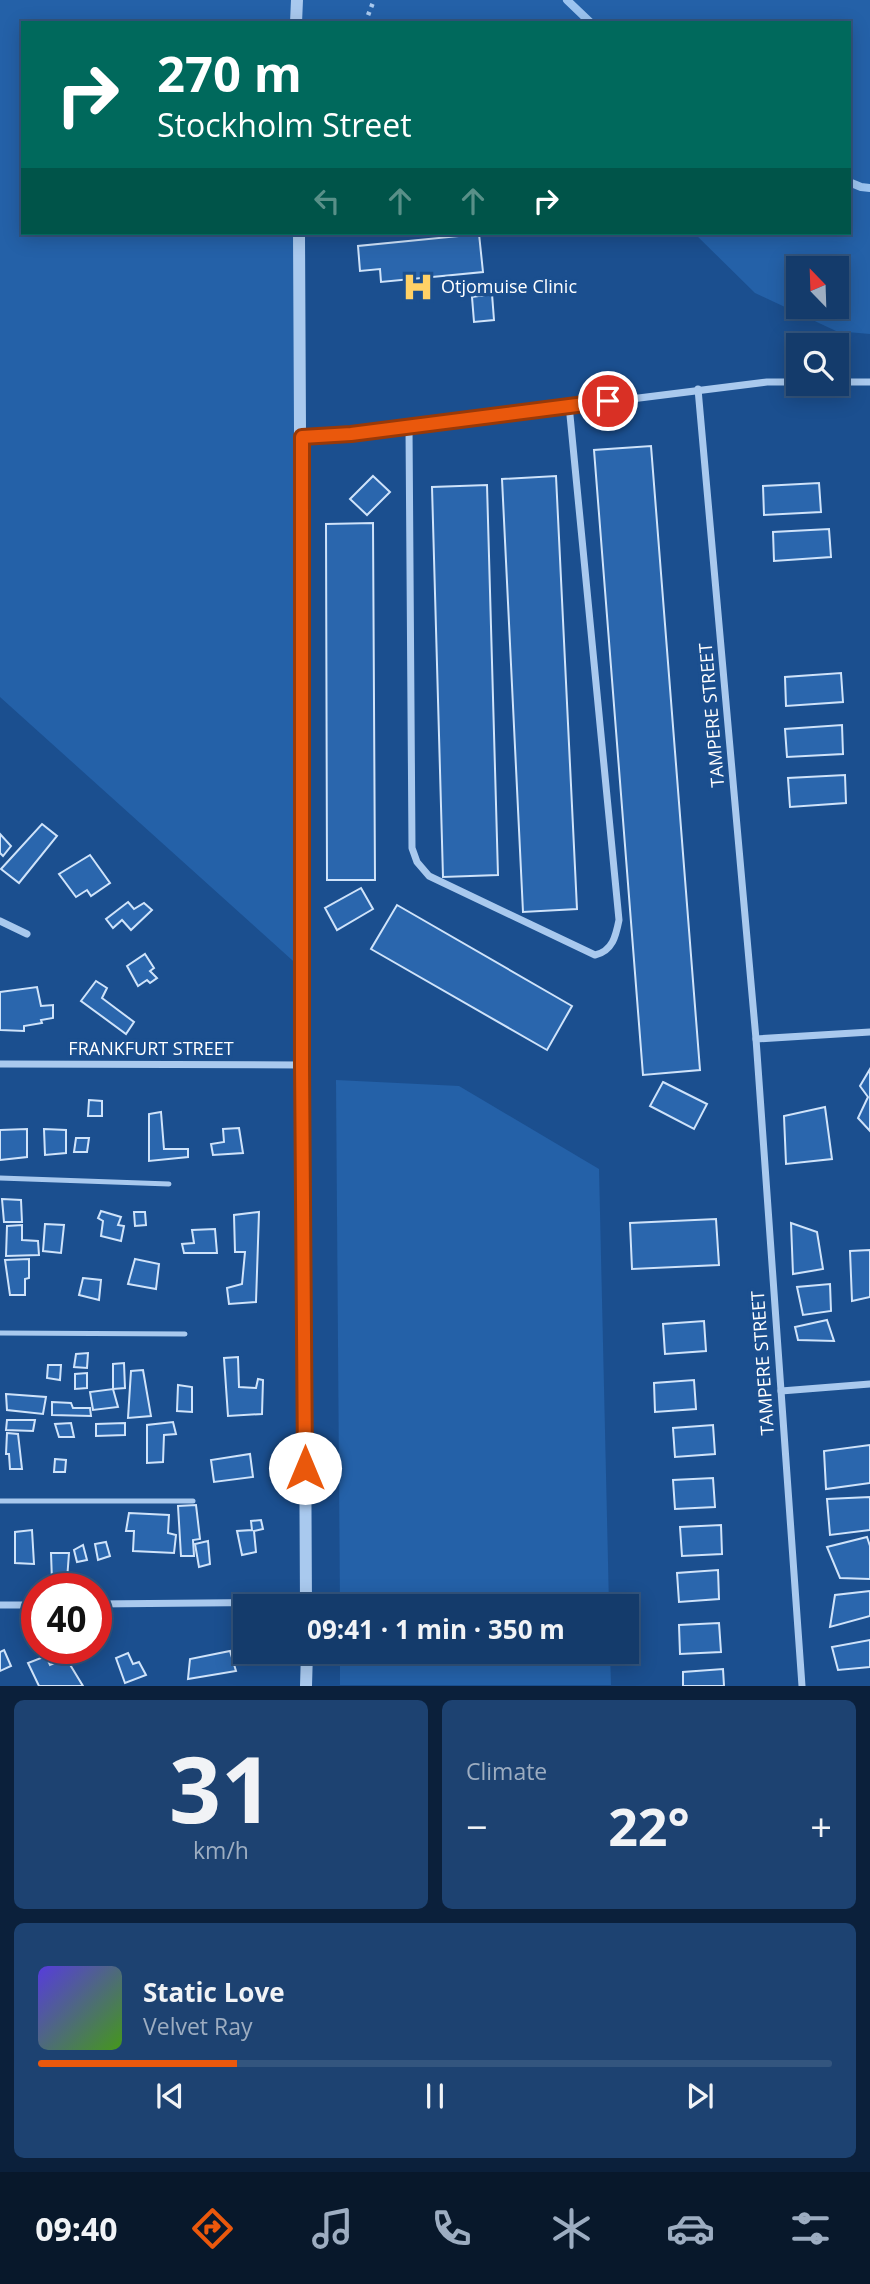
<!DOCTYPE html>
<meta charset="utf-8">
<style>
body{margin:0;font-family:"Open Sans",sans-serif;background:#1d4271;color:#f1f3f6;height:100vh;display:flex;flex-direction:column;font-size:26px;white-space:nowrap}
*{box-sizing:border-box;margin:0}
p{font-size:23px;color:#9dadc1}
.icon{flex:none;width:38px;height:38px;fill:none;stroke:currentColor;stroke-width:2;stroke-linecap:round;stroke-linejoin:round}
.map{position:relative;height:1686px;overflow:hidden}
.panel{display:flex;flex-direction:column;gap:14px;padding:14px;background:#0b203b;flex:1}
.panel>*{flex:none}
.guide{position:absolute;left:21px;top:21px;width:830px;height:214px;border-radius:0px;box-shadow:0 4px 18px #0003,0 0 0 2px #33557e;background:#00695c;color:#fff;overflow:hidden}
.needle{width:46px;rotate:337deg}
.buttons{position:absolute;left:786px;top:256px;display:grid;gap:14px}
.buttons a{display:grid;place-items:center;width:63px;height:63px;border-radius:0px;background:#143b6b;box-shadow:0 4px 18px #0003,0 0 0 2px #33557e;font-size:35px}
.speed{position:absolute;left:21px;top:1573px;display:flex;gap:14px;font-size:35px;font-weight:700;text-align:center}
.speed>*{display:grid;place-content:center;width:91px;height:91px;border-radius:50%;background:#143b6b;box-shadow:0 4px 18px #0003,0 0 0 2px #33557e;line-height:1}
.speed .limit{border:10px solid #d22;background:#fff;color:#111}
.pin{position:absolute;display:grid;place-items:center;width:60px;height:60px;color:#fff;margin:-30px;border:4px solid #fff;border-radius:50%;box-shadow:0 2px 7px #0007}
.me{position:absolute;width:77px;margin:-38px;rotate:0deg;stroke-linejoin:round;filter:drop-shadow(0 0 5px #0008)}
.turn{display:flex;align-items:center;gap:24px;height:147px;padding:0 21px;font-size:32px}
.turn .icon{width:91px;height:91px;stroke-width:2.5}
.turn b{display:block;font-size:49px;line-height:60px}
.lanes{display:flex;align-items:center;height:66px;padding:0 21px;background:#0003;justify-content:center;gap:35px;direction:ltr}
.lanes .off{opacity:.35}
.big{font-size:52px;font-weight:700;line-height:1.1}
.panel .tile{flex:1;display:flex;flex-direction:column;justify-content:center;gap:10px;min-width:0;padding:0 24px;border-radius:10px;background:#1d4271}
.panel .dial{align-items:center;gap:0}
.dial b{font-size:91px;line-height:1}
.song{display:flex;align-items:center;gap:21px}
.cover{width:84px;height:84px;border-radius:10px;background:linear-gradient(135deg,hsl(250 70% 55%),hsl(100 70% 35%))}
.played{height:7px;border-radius:4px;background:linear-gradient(90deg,#ea580c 25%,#33557e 25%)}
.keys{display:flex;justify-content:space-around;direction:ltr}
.heat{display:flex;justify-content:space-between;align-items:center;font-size:38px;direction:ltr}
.panel .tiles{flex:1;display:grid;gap:14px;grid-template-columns:1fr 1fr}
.tile:last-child{grid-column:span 2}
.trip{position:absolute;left:233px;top:1594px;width:406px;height:70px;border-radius:0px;background:#143b6b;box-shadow:0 4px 18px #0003,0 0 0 2px #33557e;font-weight:700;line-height:70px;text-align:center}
.dock{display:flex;height:112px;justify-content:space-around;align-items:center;background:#08182b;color:#9dadc1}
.dock .icon{width:49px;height:49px}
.dock .active{color:#ea580c}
.dock b{font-size:32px;color:#f1f3f6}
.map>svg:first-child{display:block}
</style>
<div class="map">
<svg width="870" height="1686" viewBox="0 0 870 1686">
<rect width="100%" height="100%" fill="#1b4f8f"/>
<g fill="#2461a8" fill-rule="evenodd">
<path d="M0,0H870V334L836,331L755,293L694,233H849V23H23V233H299L302,969L0,697ZM798,268H836V306H798Z"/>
<polygon points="336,1080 459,1086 599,1169 609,1606 340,1606"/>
<polygon points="340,1652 610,1652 611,1685 340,1685"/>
</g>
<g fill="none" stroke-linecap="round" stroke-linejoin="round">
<g stroke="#9cc4f0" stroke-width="8">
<polyline points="567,0 591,23"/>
<polyline points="849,182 861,187 870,188"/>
</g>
</g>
<g fill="#2a66ad" stroke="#cfe3fa" stroke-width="2">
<polygon points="479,234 483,272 381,282 380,269 360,271 358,246"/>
<polygon points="492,294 494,320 474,322 472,297"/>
<polygon points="651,446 700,1070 643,1075 594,450"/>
<polygon points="373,476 390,492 367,515 350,499"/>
<polygon points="556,476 577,909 523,912 502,479"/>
<polygon points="819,483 821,512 764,515 763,486"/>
<polygon points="487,485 498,875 443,877 432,487"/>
<polygon points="373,523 375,880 327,880 326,524"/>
<polygon points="829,529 831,557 774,561 773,532"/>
<polygon points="841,673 843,702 786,706 785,677"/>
<polygon points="842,725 843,754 787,757 785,729"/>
<polygon points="845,775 846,803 790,807 788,778"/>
<polygon points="42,824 57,836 19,883 1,869"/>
<polygon points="0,834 11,846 3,856 0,853"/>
<polygon points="90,855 110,883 91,896 87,890 76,897 59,874"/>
<polygon points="361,888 373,909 337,930 325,908"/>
<polygon points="128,902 134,909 144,903 152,910 131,930 122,920 113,928 106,919"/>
<polygon points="397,905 572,1006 547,1050 371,949"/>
<polygon points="145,954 154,968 150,971 157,978 150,983 147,980 138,986 127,966"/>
<polygon points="96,981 107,988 102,998 134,1022 126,1034 81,1001"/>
<polygon points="37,987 41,1006 53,1005 53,1018 41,1020 42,1023 24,1026 24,1031 0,1030 0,992"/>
<polygon points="870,1069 870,1131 858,1118 868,1097 860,1086"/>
<polygon points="663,1082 707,1104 694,1129 650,1106"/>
<polygon points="89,1100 102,1101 102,1116 88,1116"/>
<polygon points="825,1107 832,1159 786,1164 784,1116"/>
<polygon points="161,1112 164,1149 188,1149 188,1157 149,1161 149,1114"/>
<polygon points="239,1128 243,1153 213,1155 211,1144 224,1142 223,1129"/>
<polygon points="27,1129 27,1157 0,1160 0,1130"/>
<polygon points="44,1129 66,1130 66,1153 45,1155"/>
<polygon points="76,1138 89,1138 87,1152 74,1152"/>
<polygon points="2,1199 21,1200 22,1222 4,1222"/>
<polygon points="101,1211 121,1217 118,1225 124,1226 121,1241 101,1236 103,1221 98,1218"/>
<polygon points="134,1212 145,1212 146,1225 135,1226"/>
<polygon points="259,1212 256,1302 229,1304 227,1288 242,1284 245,1252 235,1252 234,1215"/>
<polygon points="716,1219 719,1265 632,1269 630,1223"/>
<polygon points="791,1223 817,1232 823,1269 793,1274"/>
<polygon points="45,1224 64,1225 61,1253 43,1251"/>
<polygon points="22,1225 22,1240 38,1241 39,1255 6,1256 7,1226"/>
<polygon points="215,1229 217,1253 184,1253 182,1244 194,1243 192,1230"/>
<polygon points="870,1250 870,1297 852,1301 850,1251"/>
<polygon points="29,1259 29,1278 25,1279 25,1295 10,1295 5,1260"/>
<polygon points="135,1259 159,1264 156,1289 128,1284"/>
<polygon points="83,1278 101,1280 99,1300 79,1295"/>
<polygon points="830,1284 831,1311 803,1315 797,1287"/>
<polygon points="827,1320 834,1341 798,1340 795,1327"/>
<polygon points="704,1321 706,1351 665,1354 663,1324"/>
<polygon points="88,1353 87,1368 74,1367 76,1354"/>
<polygon points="238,1357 239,1387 256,1388 258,1379 263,1380 262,1414 228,1416 224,1358"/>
<polygon points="124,1363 125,1388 113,1389 113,1364"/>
<polygon points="48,1365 61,1365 60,1380 47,1378"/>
<polygon points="143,1370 151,1416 128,1418 131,1371"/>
<polygon points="87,1373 87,1388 75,1389 75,1374"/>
<polygon points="694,1380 696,1409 655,1412 654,1383"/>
<polygon points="178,1385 192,1387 192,1412 177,1411"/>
<polygon points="113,1389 118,1407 93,1410 90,1392"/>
<polygon points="6,1394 46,1397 43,1414 7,1410"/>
<polygon points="52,1402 71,1403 73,1408 90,1408 91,1416 52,1415"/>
<polygon points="7,1420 35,1420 33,1431 6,1430"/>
<polygon points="173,1422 176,1434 164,1435 163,1462 147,1463 147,1425"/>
<polygon points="71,1423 74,1437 59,1437 55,1424"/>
<polygon points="125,1423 125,1435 96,1436 96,1424"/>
<polygon points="713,1425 715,1454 675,1457 673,1428"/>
<polygon points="7,1433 18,1434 22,1469 10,1469 9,1454 6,1454"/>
<polygon points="870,1445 870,1483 826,1489 824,1451"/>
<polygon points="250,1454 253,1477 214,1482 211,1460"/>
<polygon points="55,1459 66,1460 65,1472 54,1472"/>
<polygon points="713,1478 715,1507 675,1509 673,1480"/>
<polygon points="870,1497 870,1530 830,1535 827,1499"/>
<polygon points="196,1505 200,1539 193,1540 194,1556 181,1556 178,1506"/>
<polygon points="129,1513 169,1515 168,1533 176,1535 174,1553 133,1551 134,1531 126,1531"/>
<polygon points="261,1520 263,1529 254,1531 256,1552 242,1555 237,1531 252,1530 251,1521"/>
<polygon points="721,1525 722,1554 682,1556 680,1527"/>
<polygon points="32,1530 34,1564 15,1563 15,1532"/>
<polygon points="867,1537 870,1546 870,1579 840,1578 827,1547"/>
<polygon points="208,1541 210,1564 199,1567 195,1544"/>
<polygon points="106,1542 110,1556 98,1560 95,1544"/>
<polygon points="83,1545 87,1560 77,1562 74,1550"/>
<polygon points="51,1553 69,1553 67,1580 52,1581"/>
<polygon points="718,1570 719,1599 679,1602 677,1573"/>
<polygon points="870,1591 870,1616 830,1627 835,1595"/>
<polygon points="719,1623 721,1652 680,1654 679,1625"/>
<polygon points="870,1640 870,1667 838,1670 832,1647"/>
<polygon points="4,1650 11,1666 0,1671 0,1652"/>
<polygon points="230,1651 236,1671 188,1679 190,1659"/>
<polygon points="128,1653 133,1664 139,1662 146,1675 125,1683 116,1658"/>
<polygon points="46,1656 50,1665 66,1658 83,1686 39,1686 28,1663"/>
<polygon points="723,1669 724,1686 683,1686 683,1672"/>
</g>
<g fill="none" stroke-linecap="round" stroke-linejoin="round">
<polyline stroke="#a9c9ee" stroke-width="4.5" stroke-dasharray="3.5 5" stroke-linecap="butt" points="365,23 374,0"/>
<g stroke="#a9c9ee" stroke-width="5">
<polyline points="0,1178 169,1184"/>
<polyline points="0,1333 185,1334"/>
<polyline points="0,1501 193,1501"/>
</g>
<g stroke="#a9c9ee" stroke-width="7">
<polyline points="836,382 870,382"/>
<polyline points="698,389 756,1039 802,1686"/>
<path d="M409,427L412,848L417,862L429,876L595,955C613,951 616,935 619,920L569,405"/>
<polyline points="302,437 351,434 767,382 798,382"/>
<polyline points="0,921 27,934"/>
<polyline points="756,1039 870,1032"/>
<polyline points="0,1064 302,1065"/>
<polyline points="781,1391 870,1384"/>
<polyline points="96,1604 306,1602"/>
<polyline points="0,1605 37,1605"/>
</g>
<g stroke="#a9c9ee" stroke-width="12">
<polyline points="296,23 297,0"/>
<polyline points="299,233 306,1606"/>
<polyline points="306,1686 307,1652"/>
</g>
</g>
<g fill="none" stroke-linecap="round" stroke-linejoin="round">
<defs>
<polyline id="route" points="305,1468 302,1065 302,437 351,434 608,401"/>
</defs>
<use href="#route" stroke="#983908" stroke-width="18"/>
<use href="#route" stroke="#ea580c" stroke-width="12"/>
</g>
<defs>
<symbol id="hospital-bare" viewBox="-9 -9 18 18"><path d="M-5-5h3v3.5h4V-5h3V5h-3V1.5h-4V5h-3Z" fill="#ffd166" stroke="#1b4f8f" stroke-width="2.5" paint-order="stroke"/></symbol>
</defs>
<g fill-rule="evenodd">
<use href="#hospital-bare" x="396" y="265" width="44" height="44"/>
</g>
<g text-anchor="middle" stroke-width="7" stroke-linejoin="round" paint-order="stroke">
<g font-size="18" fill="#fff" stroke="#1b4f8f" text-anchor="start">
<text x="441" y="293">Otjomuise Clinic</text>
</g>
<g font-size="18" fill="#fff" stroke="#1b4f8f">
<text transform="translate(712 715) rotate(-95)" y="6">TAMPERE STREET</text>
<text x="151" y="1055">FRANKFURT STREET</text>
<text transform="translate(763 1363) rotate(-94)" y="6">TAMPERE STREET</text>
</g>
</g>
</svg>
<div class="buttons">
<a><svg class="needle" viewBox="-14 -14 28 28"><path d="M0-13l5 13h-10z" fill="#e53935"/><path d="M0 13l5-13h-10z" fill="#9dadc1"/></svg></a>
<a><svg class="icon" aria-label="search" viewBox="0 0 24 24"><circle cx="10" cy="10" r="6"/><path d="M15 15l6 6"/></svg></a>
</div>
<div class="speed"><div class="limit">40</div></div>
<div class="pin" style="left:608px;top:401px;background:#d93025"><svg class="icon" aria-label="arrive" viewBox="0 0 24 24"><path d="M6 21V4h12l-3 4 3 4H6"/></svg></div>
<svg class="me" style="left:305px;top:1468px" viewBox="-20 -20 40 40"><circle r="19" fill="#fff"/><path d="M0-13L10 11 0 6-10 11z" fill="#ea580c"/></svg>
<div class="trip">09:41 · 1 min · 350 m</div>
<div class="guide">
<div class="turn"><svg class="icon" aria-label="right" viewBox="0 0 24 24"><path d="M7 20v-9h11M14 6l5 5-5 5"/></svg><div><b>270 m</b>Stockholm Street</div></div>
<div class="lanes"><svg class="icon off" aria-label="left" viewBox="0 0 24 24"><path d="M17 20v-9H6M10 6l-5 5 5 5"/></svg><svg class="icon off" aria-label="ahead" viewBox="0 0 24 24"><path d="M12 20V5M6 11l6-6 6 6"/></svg><svg class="icon off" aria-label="ahead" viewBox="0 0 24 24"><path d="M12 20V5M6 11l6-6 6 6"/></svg><svg class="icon" aria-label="right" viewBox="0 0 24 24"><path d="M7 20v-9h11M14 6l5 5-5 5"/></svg></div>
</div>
</div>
<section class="panel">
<div class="tiles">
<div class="tile dial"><b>31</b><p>km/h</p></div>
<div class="tile"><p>Climate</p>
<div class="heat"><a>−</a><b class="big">22°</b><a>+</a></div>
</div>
<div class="tile">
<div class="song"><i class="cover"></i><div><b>Static Love</b><p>Velvet Ray</p></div></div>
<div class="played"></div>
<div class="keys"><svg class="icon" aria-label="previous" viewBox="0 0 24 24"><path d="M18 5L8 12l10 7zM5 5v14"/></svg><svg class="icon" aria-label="pause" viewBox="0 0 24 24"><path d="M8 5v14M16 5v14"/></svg><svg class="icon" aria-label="next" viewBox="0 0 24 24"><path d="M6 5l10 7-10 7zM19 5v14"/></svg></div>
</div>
</div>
</section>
<nav class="dock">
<b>09:40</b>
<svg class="icon active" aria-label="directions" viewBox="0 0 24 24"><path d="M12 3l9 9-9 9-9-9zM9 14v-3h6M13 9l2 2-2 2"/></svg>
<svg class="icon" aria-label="music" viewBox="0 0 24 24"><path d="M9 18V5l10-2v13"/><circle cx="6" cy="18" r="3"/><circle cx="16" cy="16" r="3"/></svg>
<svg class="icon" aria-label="phone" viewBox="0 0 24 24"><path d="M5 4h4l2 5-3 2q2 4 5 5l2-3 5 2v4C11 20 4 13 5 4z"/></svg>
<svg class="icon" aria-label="climate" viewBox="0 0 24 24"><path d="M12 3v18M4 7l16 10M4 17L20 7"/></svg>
<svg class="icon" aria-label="car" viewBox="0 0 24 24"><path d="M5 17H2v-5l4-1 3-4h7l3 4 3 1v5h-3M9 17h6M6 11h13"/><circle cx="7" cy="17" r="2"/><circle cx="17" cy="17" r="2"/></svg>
<svg class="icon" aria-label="filters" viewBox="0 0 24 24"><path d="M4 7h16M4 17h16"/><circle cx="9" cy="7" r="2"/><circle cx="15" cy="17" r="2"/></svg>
</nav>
